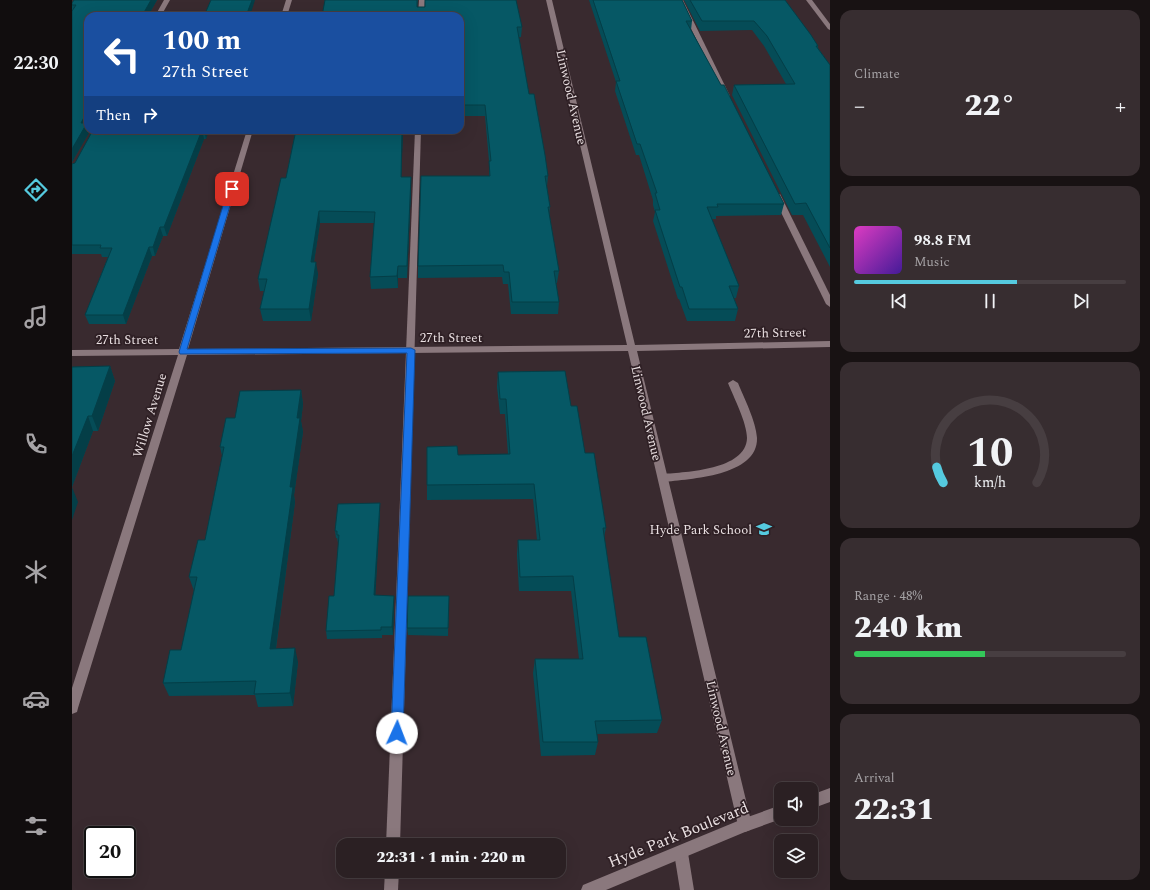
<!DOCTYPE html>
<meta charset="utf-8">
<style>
body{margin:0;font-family:Spectral,serif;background:#372d30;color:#f1f3f6;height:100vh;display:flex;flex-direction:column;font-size:15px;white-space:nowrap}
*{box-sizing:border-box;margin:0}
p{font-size:13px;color:#a6a3a6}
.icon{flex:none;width:22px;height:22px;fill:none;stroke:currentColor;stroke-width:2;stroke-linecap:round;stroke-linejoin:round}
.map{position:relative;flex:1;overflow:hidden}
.sheet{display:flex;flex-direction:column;gap:10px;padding:10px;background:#181213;width:320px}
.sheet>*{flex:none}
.banner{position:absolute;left:12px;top:12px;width:380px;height:122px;border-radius:12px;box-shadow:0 4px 16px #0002,0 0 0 1px #473e41;background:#1a4fa0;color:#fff;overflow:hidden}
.buttons{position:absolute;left:702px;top:782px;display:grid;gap:8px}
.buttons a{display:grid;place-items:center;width:44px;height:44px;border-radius:8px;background:#2b2023;box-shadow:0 4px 16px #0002,0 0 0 1px #473e41;font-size:20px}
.speed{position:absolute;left:12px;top:826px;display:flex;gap:8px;font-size:20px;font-weight:700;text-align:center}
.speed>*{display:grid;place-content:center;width:52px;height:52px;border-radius:50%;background:#2b2023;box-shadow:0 4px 16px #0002,0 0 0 1px #473e41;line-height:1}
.speed .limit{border:2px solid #111;border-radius:6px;background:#fff;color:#111}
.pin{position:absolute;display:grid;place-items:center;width:34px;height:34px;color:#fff;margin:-17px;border-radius:8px;box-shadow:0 2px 6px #0006}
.me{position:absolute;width:44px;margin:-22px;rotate:2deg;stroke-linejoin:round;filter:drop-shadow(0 0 3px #0008)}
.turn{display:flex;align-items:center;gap:14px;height:84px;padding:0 12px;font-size:18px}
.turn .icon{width:52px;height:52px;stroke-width:2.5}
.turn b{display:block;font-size:28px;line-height:34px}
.then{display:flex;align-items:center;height:38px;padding:0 12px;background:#0003;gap:8px;font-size:15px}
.big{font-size:30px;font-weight:800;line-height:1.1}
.sheet .card{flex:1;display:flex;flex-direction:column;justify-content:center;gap:6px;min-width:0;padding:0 14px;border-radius:12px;background:#372d30}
.sheet .dial{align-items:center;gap:0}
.dial svg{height:104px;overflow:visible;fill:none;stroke:#473e41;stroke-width:7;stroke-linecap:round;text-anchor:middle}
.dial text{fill:#f1f3f6;stroke:none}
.song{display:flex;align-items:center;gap:12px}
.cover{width:48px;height:48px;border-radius:6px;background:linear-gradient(135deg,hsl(310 70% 55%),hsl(260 70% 35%))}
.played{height:4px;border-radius:2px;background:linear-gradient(90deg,#55cadf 60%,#473e41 60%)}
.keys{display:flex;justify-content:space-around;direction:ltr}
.heat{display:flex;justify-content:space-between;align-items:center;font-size:22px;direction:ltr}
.charge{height:6px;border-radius:3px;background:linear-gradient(90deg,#34c759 48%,#473e41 0)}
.trip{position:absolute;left:264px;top:838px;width:230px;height:40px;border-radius:12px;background:#2b2023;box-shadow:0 4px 16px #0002,0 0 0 1px #473e41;font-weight:800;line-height:40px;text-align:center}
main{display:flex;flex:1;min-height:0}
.tabs{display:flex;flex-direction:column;width:72px;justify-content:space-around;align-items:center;background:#110d0e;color:#a6a3a6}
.tabs .icon{width:28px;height:28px}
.tabs .on{color:#55cadf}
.tabs b{font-size:18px;color:#f1f3f6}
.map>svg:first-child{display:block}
</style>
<main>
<nav class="tabs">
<b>22:30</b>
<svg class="icon on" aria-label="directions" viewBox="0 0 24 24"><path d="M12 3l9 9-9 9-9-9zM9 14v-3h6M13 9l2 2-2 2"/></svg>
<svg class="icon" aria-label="music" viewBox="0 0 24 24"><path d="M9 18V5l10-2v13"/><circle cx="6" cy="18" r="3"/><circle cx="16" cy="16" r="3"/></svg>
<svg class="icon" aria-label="phone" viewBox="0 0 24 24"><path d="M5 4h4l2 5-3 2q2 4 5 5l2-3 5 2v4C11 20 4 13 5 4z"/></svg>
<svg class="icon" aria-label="climate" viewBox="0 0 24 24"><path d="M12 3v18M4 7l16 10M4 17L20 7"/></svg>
<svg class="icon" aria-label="car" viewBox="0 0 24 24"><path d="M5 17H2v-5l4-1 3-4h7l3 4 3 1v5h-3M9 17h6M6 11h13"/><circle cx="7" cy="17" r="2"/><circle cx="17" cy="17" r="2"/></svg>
<svg class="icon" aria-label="filters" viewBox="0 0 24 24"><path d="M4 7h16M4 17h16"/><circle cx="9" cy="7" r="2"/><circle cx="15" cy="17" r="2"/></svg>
</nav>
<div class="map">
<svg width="758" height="890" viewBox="0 0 758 890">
<rect width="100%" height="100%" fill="#392a2f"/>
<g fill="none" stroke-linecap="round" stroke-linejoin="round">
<g fill="#8a787d" fill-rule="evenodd">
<polygon points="92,0 98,0 89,16 83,16"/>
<polygon points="347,0 353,0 352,16 346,16"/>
<polygon points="605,0 611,0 658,96 657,97 652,96"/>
<polygon points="343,130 349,130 328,845 314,845"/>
<polygon points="702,194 708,194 709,196 758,295 758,307 754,304 701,196"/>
<path d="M661,380L666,383C672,398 684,421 685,438C686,476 618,479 591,482L587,481L586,478L587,475L591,474C614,472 674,470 675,438C675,423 662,398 656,383Z"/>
<polygon points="313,871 327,871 326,890 312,890"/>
</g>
<g fill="#8a787d" fill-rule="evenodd">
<polygon points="214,0 220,0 215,16 209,16"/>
<polygon points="474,0 480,0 563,345 758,341 758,347 565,351 680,825 678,830 673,832 668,830 666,825 556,351 115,355 6,708 5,712 0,714 0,688 106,355 0,356 0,350 107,349 175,130 181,130 116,349 555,345"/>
<polygon points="734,0 740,0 758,24 758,30 756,29"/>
<polygon points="609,846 614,848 616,853 622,890 608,890 602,853 604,848"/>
</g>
<g fill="#8a787d" fill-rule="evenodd">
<polygon points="758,788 758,802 739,809 739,795"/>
<polygon points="709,805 709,819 673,832 534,890 509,890 511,885 673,818"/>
</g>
</g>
<g fill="#054c57">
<polygon points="2,0 85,0 76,16 16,16 16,124 18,131 0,162 0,3"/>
<polygon points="253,0 346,0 345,7 450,27 449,37 447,37 457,94 476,176 475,187 478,207 477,217 487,271 485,283 484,283 487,302 486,314 439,314 436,284 431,284 430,277 346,278 346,266 417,176 417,161 413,116 388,116 388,16"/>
<polygon points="517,0 610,0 620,21 619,30 712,204 709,215 644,216 644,219 640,219 667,286 664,298 662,298 666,309 663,321 615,321 607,299 606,299 581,221 583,212 581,205 581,200 567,155 564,155 543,91 544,82"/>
<polygon points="612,0 713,0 746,46 746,48 758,65 758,267 731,215 720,215 660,95 662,85 714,84 692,46 680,30 628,31"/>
<polygon points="21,130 137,130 134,139 132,139 95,236 91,236 83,256 80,256 54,324 17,324 13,315 36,257 30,257 29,254 0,254 0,164 3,163"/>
<polygon points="223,130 331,130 329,177 339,188 335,278 326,278 326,288 299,289 298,277 302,223 248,223 242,262 246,274 239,321 191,321 188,309 192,291 188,291 186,279 214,178 223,134"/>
<polygon points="38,366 43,381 26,431 21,431 0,487 0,367"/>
<polygon points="426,372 499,406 513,453 534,528 532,537 547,637 590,720 585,733 525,734 526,742 523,755 469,756 461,673 463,659 507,659 499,591 447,591 445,555 446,540 465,540 461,499 355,500 355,485 386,455 436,454 433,414 428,414 425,387"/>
<polygon points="229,390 231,404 229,421 231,432 222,495 223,502 204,649 226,662 221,706 186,707 183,695 97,696 91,683 109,650 122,591 117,577 133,540 150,456 148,447 163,418"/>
<polygon points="308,511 303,595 322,603 321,635 310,635 310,638 255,639 254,631 262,596 267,543 266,543 265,538 264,538 263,531"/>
<polygon points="377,596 376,636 336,635 335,628"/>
</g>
<g fill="#043e47">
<polygon points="79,0 85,0 76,16 70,16"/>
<polygon points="180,0 183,0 178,16 174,16"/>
<polygon points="16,110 16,130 17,130 18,131 0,162 0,149 9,123"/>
<polygon points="130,130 132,139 95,236 92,227"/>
<polygon points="132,130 137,130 134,139"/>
<polygon points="330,130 331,130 329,188 329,177"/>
<polygon points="339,177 339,188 335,278 335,266"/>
<polygon points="247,211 248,223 240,274 239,262"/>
<polygon points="88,227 91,236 83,256 81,247"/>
<polygon points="77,247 80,256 54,324 51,315"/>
<polygon points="244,262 246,274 239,321 237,309"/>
<polygon points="326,266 326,288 325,276"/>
<polygon points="38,366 43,381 26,431 20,416"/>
<polygon points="229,390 231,404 229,421 231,432 222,495 223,502 202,662 198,649 218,487 225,418"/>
<polygon points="16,416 21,431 0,487 0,456"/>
<polygon points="0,487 6,502 0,520"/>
<polygon points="308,503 308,511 303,603 302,595"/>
<polygon points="322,596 322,603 321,635 320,627"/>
<polygon points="223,648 226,662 221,706 218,693"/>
</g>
<g fill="#065865" stroke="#043e47">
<polygon points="2,0 79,0 70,16 16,16 16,110 9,123 15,123 0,149 0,11 4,5 0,5 0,3"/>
<polygon points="139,0 180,0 174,16 132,16"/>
<polygon points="253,0 345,0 345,7 353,7 353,0 444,0 450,27 445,27 457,94 462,94 473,155 476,176 473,176 478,207 476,207 487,271 482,271 487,302 440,302 437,272 432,272 431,265 346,266 349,176 418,176 417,161 419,161 413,105 388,105 388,16 250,16"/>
<polygon points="521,0 610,0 620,21 614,21 649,85 652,85 712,204 645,204 646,207 635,207 667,286 657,286 666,309 617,309 610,287 608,287 583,210 588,210 583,193 585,193 568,144 565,144 544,81 548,81"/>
<polygon points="618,0 713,0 739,35 746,46 744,46 758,65 758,248 734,203 723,204 662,85 723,84 695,36 682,21 630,21"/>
<polygon points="21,130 132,130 130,130 92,227 88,227 81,247 77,247 51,315 13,315 40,248 28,248 29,245 0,245 0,164 3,163"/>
<polygon points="224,130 330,130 329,177 339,177 335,266 326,266 325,276 298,277 303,212 247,211 239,262 244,262 237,309 188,309 195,279 186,279 209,178 214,178"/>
<polygon points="38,366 20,416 16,416 0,456 0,367"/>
<polygon points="493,371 499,406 505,406 513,453 522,453 534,528 531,528 547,637 574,637 590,720 523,721 526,742 471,742 463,659 511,659 501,576 448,577 446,540 468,540 462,484 355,485 355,447 385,446 386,455 438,454 434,399 428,399 426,372"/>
<polygon points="229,390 225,418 228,418 218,487 221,487 198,649 223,648 218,693 182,694 184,681 91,683 98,650 109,650 125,577 117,577 126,540 133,540 152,447 148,447 154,418 163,418 168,391"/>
<polygon points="308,503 302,595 322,596 320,627 309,627 309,630 254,631 257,596 262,596 267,535 265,535 265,531 263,531 266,504"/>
<polygon points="336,596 377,596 376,628 335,628"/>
</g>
<polygon fill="#1a73e8" stroke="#114b97" points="160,187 163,189 115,349 339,348 343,350 331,733 329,737 325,739 321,737 319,733 335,353 108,354 107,352 156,189"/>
<defs>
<symbol id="school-bare" viewBox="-9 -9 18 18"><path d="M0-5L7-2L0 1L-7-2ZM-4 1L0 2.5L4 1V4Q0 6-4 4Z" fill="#55cadf" stroke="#2f2025" stroke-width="2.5" paint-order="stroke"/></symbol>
</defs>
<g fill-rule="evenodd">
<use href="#school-bare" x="681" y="518" width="22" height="22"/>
</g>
<g text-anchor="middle" stroke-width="3.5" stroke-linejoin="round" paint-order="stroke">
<g font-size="13" fill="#eae0e2" stroke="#2f2025">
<text transform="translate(500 97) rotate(77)" y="5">Linwood Avenue</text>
<text transform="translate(703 332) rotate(-1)" y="5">27th Street</text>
<text x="379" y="342">27th Street</text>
<text x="55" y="344">27th Street</text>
<text transform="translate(575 413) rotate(77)" y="5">Linwood Avenue</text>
<text transform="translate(77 415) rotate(-73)" y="5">Willow Avenue</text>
<text transform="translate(650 728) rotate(77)" y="5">Linwood Avenue</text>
</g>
<g font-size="13" fill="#eae0e2" stroke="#2f2025" text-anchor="end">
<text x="680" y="534">Hyde Park School</text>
</g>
<g font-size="16" fill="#eae0e2" stroke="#2f2025">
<text transform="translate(606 834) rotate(-22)" y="6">Hyde Park Boulevard</text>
</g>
</g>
</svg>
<div class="buttons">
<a><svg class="icon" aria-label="sound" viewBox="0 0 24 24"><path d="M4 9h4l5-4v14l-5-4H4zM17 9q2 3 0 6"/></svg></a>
<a><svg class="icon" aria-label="layers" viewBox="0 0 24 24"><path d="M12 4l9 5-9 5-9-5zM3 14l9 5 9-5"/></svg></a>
</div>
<div class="speed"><div class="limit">20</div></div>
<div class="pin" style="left:160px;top:189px;background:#d93025"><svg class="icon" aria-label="arrive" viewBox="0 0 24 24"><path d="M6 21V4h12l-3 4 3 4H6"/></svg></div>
<svg class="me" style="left:325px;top:733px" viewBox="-20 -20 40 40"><circle r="19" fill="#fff"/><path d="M0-13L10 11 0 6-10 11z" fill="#1a73e8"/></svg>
<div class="trip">22:31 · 1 min · 220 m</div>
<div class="banner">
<div class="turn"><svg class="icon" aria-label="left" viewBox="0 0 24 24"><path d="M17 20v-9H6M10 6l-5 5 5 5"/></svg><div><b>100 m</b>27th Street</div></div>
<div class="then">Then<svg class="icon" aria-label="right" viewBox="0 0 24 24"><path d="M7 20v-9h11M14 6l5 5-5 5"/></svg></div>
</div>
</div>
<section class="sheet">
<div class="card"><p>Climate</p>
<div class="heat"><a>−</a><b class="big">22°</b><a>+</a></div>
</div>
<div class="card">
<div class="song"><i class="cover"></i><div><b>98.8 FM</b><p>Music</p></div></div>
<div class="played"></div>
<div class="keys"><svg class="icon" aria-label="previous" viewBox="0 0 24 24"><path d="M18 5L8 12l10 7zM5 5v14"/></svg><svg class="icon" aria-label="pause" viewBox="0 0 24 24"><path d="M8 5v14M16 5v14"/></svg><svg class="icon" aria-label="next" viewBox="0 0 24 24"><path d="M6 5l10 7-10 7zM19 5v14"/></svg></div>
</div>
<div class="card dial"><svg viewBox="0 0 100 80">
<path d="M14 69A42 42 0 1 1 86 69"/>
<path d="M14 69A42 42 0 0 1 9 57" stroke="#55cadf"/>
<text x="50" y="56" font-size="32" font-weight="700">10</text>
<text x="50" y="72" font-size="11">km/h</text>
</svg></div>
<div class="card"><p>Range · 48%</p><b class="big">240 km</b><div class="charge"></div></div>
<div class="card"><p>Arrival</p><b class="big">22:31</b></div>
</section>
</main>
